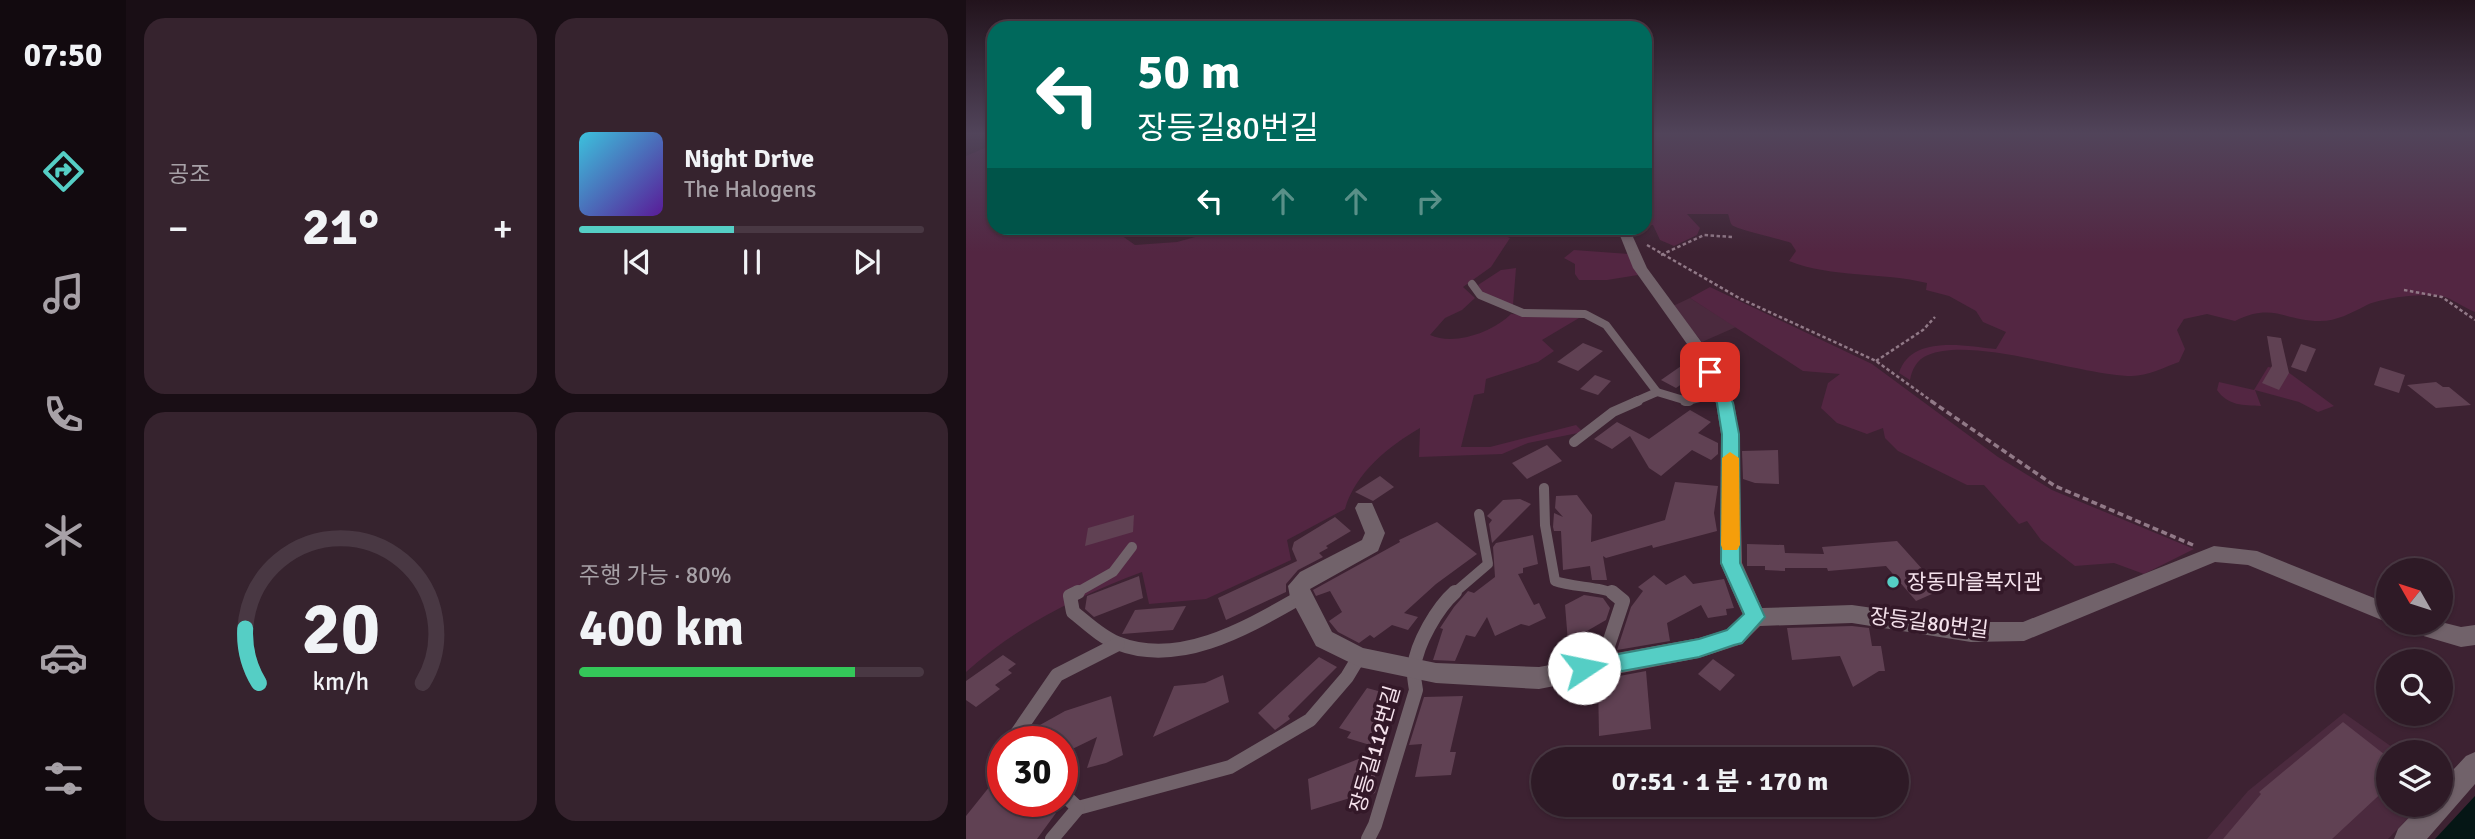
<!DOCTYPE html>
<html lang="ko">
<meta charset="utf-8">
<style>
body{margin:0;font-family:Signika,"Noto Sans KR",sans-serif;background:#36232e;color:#f1f3f6;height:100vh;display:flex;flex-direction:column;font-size:26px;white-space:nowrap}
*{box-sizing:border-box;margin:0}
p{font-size:23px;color:#a7a1a7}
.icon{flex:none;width:38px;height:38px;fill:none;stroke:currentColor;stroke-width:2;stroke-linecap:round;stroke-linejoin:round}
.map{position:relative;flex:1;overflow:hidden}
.side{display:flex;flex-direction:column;gap:18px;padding:18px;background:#190e15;width:840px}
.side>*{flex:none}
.top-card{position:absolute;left:21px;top:21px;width:665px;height:214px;border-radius:21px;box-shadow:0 2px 5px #0004,0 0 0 2px #493843;background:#00695c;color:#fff;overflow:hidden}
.needle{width:46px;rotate:309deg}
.controls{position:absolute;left:1410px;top:558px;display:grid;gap:14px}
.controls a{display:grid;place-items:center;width:77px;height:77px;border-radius:50%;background:#2e1a26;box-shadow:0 2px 5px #0004,0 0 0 2px #493843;font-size:35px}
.speed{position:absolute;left:21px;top:726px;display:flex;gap:14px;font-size:35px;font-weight:700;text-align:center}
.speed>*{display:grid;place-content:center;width:91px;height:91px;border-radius:50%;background:#2e1a26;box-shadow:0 2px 5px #0004,0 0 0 2px #493843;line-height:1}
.speed .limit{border:10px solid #d22;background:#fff;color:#111}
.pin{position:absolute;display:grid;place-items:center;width:60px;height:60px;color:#fff;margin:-30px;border-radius:14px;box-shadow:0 4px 10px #0006}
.me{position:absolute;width:77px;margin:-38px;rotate:79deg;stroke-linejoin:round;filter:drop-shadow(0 0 5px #0008)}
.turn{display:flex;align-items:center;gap:24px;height:147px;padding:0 35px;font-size:32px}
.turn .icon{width:91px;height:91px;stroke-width:2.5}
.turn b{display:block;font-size:49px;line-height:60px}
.lanes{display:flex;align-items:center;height:66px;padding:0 35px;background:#0003;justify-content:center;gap:35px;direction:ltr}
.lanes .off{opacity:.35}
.big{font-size:52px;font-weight:700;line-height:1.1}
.side .tile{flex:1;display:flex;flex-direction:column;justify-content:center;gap:10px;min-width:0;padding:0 24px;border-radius:21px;background:#36232e}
.side .dial{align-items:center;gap:0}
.dial svg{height:182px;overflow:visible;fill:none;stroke:#493843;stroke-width:7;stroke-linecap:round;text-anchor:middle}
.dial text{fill:#f1f3f6;stroke:none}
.song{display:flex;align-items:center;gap:21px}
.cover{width:84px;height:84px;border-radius:10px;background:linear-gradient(135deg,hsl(190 70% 55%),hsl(270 70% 35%))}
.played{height:7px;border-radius:4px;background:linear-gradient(90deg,#55cec5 45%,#493843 45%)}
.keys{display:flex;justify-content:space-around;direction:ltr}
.heat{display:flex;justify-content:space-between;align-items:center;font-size:38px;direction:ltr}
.charge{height:10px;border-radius:5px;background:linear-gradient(90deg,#34c759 80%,#493843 0)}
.side .tiles{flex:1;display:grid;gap:18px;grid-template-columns:repeat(2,1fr)}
.trip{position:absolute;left:565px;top:747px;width:378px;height:70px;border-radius:35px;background:#2e1a26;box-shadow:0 2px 5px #0004,0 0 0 2px #493843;font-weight:700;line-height:70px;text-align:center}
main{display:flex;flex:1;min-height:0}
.tabs{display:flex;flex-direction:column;width:126px;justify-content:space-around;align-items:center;background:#120a0f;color:#a7a1a7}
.tabs .icon{width:49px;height:49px}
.tabs .selected{color:#55cec5}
.tabs b{font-size:32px;color:#f1f3f6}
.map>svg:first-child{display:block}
</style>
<main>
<nav class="tabs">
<b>07:50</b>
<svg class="icon selected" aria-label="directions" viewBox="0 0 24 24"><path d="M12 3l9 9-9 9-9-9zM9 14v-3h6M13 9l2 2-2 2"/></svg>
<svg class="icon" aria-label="music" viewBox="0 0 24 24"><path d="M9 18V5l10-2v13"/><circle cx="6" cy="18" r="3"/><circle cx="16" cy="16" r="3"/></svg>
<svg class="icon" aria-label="phone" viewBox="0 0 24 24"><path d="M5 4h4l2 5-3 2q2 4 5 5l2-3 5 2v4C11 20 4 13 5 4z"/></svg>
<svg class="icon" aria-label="climate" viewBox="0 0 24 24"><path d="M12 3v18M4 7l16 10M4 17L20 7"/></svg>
<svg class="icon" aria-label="car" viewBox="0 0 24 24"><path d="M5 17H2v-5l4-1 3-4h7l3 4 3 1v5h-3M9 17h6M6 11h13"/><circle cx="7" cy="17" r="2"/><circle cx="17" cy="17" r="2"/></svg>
<svg class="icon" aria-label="filters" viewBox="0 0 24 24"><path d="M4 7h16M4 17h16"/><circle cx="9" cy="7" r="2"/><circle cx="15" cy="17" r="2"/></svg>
</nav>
<section class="side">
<div class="tiles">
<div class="tile"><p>공조</p>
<div class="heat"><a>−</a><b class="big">21°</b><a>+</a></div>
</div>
<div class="tile">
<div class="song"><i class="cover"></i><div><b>Night Drive</b><p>The Halogens</p></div></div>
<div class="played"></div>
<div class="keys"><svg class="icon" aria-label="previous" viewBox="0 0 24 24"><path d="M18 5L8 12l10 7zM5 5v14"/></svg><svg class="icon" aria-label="pause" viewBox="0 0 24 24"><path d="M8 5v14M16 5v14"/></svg><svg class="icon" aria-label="next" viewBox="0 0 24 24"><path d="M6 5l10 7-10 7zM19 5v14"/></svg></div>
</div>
<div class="tile dial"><svg viewBox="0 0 100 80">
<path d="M14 69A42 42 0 1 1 86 69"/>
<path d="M14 69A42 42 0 0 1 8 45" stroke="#55cec5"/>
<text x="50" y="56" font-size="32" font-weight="700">20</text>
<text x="50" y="72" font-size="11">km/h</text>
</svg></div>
<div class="tile"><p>주행 가능 · 80%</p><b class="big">400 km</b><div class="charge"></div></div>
</div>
</section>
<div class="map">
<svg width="1509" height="839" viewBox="0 0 1509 839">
<rect width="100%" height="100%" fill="#3d2232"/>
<g fill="#4b2a3e">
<polygon points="724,298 770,327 736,342 707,306"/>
<polygon points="1378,713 1433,752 1423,752 1423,805 1455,805 1422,839 1241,839 1282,791"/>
</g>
<g fill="#532642">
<path d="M679,134H1509V312C1498,308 1486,298 1475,296C1458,293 1414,298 1399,306C1385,313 1371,321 1354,321C1318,321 1307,302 1269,321L1241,314L1218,319L1211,330L1219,349L1213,362C1199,367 1181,376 1166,376C1113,375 1008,336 962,355C950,360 946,370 944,380L933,373C945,334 1000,346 1030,349L1040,332L1017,322L1010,311L983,296L960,290L961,283C916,272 866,278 823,261L830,251L825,243C815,239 769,229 766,225C764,223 763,216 762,214H721L734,228L731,235L708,246L694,240L687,225L679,226Z"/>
<path d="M28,144V228H145L169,245L211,242L244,233L252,228H520L544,238L525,267L497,287L509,298L496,310L479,318L464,335C489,346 527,332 545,314L613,318L576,340L588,351L572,362L520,379L518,393L508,395L495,447H524L610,425L617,432L562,443L536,454L453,457L454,428C423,446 389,473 379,509L321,540L325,560L240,599L183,604L176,572C112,596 51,626 0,672V156Z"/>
<polygon points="608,250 663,254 672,275 641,280 613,280 609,274 609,264 598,258"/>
<polygon points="550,268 547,305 517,294 512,285 535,270"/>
<polygon points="744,287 906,364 1032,457 1086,490 1228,549 1178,574 1148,563 1109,566 1075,540 1061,521 1053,524 1018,485 1001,485 932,451 919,438 917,428 901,434 871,423 855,408 862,383 874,374 837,371 724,298"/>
<path d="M1302,367L1318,369L1368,406L1352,412L1333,402L1289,390L1295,406C1277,405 1262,406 1251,390L1253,382L1288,390Z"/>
</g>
<polygon fill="#051615" points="1509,796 1509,839 1469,839"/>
<g fill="#604153">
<polygon points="1301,336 1315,338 1323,373 1313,390 1296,383 1306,366"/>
<polygon points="617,343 637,351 612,371 591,362"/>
<polygon points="1335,344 1350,349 1340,372 1325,367"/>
<polygon points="718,364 733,372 710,388 695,380"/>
<polygon points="1414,367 1439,375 1433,393 1408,385"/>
<polygon points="629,375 645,381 632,395 614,389"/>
<polygon points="1470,382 1477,387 1483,387 1505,405 1470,408 1441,385"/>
<polygon points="724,410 745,422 732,433 752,443 752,454 745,460 726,450 695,476 683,468 664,436 646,449 628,439 651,422 683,439"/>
<polygon points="581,445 596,461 561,479 546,463"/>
<polygon points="812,450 813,484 789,483 777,479 776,451"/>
<polygon points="414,476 428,487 407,501 389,492"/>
<polygon points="709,482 752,486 748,513 751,531 687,548 686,545 640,558 637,556 641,580 626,580 624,566 597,570 595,531 588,531 587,527 588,513 597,517 589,508 590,496 611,495 626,515 625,542 699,520"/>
<polygon points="554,499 565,504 526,543 523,524 526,520 521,516 537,500"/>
<polygon points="168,515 167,532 119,546 122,528"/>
<polygon points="369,517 385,531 360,546 362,548 353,553 357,557 332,570 320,584 320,592 260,620 252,598 331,561 326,549 328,542"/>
<polygon points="471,522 511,554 470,584 438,613 452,617 442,630 426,625 408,638 404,635 393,643 372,632 363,621 376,612 364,591 350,596 347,590 434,542 433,540"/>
<polygon points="567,535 572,564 557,568 557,573 552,574 568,605 573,603 580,618 563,626 555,624 529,636 521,617 509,637 500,635 489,661 467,660 477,629 474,628 488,607 502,591 508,593 529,577 527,547 530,543"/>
<polygon points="931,541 975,590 950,601 920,566 862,571 861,568 819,568 819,571 799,570 799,566 781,566 781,544 818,545 819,553 858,554 856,547"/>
<polygon points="688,575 700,585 719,575 727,584 758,579 768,608 760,609 761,615 742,618 735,605 701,623 704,641 651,650 665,607 677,591 672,587"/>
<polygon points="173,576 177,598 128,617 119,609 121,596"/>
<polygon points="618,595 637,598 644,608 640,620 602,642 599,605"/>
<polygon points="220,606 207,630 156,634 169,610"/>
<polygon points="886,626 903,628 906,646 915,646 919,671 913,671 887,687 874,656 826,660 821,628"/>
<polygon points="37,655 50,664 42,670 46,673 29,685 34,689 10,707 0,700 0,681"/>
<polygon points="353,657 371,667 322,716 324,719 309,730 292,713"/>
<polygon points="747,659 769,675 754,691 732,674"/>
<polygon points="680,671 685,729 633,736 632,680"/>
<polygon points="257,675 263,702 187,737 208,686 239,683"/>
<polygon points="401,688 427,695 412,723 417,725 404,745 381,738 385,732 373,728"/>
<polygon points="145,696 157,755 140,763 121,768 131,737 96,754 96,742 57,742 65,730 99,711"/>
<polygon points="497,696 484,752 490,752 485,775 449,777 456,744 443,745 458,697"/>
<polygon points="1377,722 1423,758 1423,786 1366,839 1257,839 1295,794 1293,792"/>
<polygon points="405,754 411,787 409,793 385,803 384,798 345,810 342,779"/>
<polygon points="24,786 37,787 37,802 49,802 45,807 90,813 71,839 0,839 0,816"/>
</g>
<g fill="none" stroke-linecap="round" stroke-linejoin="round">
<g stroke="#917987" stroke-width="2.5" stroke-dasharray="3.5 2.5" stroke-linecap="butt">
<polyline points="681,245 773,298 910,361 967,402"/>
<polyline points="695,255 738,235 766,237"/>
<polyline points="1438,290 1476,297 1509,320"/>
<polyline points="910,361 957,330 969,317"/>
</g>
<polyline stroke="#917987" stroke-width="3.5" stroke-dasharray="6 3.5" stroke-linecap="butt" points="965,401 1089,486 1227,545"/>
<g stroke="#71626a" stroke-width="8">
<polyline points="506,284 514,295 557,313 619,314 640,325 691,392"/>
<polyline points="668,402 691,392 721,401 754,393"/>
</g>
<g stroke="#71626a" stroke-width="10">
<polyline points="719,401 723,401"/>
<polyline points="608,442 647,412 672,401"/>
<path d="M578,488L579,525L589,581C605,587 639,587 648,594"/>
<polyline points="108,594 147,572 166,547"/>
<polyline points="487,594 522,564 513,514"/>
</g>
<g stroke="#71626a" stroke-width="14">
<path d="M112,592L104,596L107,612C121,623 135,637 151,643C214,668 282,627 335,597"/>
<polyline points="640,664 642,646 657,601 646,592"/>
<polyline points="45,742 91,675 152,644"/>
<polyline points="37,753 32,760 37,761"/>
<polyline points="96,793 112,808 264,767 344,720 381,677 393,657"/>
<polyline points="86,839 112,808"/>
<path d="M402,839L409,825L450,690C449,683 447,674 448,667C451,643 471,608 489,592"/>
</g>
<g fill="#71626a" fill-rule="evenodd">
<polygon points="651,228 663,228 681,268 742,351 768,403 773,434 776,563 796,608 886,605 1005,622 1057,622 1248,546 1291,551 1423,604 1423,623 1282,565 1249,562 1058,641 1005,642 886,623 794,626 776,644 733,658 573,689 470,683 393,667 350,646 324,597 322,586 334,572 396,540 399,533 389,508 392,503 406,503 419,533 412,551 344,589 366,632 397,648 470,663 573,667 733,638 760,630 777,615 754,563 755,434 750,403 726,351 667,268"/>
<polygon points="1475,622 1495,627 1509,625 1509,645 1495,647 1444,632 1436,630 1433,623"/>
<polygon points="1509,752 1509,784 1461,839 1428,839 1432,829 1455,805 1475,805 1475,783 1500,756"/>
</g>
</g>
<linearGradient id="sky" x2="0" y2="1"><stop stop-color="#22131c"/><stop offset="0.53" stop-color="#51445a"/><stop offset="1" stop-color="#51445a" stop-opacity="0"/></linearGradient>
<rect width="1509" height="252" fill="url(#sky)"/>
<polygon fill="#55cec5" stroke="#378680" stroke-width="2" points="744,368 752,372 767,403 773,434 774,563 799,617 776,643 768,645 733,657 618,678 610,675 607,668 610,662 733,639 761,630 778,614 755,563 756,434 751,403 737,372"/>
<polygon fill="#f59e0b" points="764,452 773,458 774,545 771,550 757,550 755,545 756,458"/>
<circle fill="#55cec5" stroke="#331828" stroke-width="2.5" cx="927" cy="582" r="7"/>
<g text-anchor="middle" stroke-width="7" stroke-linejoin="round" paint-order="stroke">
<g font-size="21" fill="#f5e2ec" stroke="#331828" text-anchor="start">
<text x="941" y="589">장동마을복지관</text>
</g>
<g font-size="21" fill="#f5e2ec" stroke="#331828">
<text transform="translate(963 623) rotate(7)" y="7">장등길80번길</text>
<text transform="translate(409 749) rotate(-74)" y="7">장등길112번길</text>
</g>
</g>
</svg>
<div class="controls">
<a><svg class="needle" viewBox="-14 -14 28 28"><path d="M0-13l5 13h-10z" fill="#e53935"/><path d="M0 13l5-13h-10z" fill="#a7a1a7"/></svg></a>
<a><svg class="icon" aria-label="search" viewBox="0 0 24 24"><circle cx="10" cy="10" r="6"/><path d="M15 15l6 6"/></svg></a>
<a><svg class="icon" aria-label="layers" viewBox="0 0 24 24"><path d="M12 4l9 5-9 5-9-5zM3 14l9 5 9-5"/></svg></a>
</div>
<div class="speed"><div class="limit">30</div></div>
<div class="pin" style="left:744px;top:372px;background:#d93025"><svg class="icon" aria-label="arrive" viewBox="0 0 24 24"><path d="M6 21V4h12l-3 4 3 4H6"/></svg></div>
<svg class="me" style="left:618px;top:668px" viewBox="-20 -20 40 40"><circle r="19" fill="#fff"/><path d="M0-13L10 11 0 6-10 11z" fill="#55cec5"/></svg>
<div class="trip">07:51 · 1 분 · 170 m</div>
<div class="top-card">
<div class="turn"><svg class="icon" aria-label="left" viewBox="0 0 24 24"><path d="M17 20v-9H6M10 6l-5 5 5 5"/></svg><div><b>50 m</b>장등길80번길</div></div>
<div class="lanes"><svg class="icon" aria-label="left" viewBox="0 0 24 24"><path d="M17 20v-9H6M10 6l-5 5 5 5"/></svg><svg class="icon off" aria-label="ahead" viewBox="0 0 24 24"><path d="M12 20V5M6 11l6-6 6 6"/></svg><svg class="icon off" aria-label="ahead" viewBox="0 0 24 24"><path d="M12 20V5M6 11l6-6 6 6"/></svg><svg class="icon off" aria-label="right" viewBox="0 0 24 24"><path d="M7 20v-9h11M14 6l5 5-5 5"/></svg></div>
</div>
</div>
</main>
